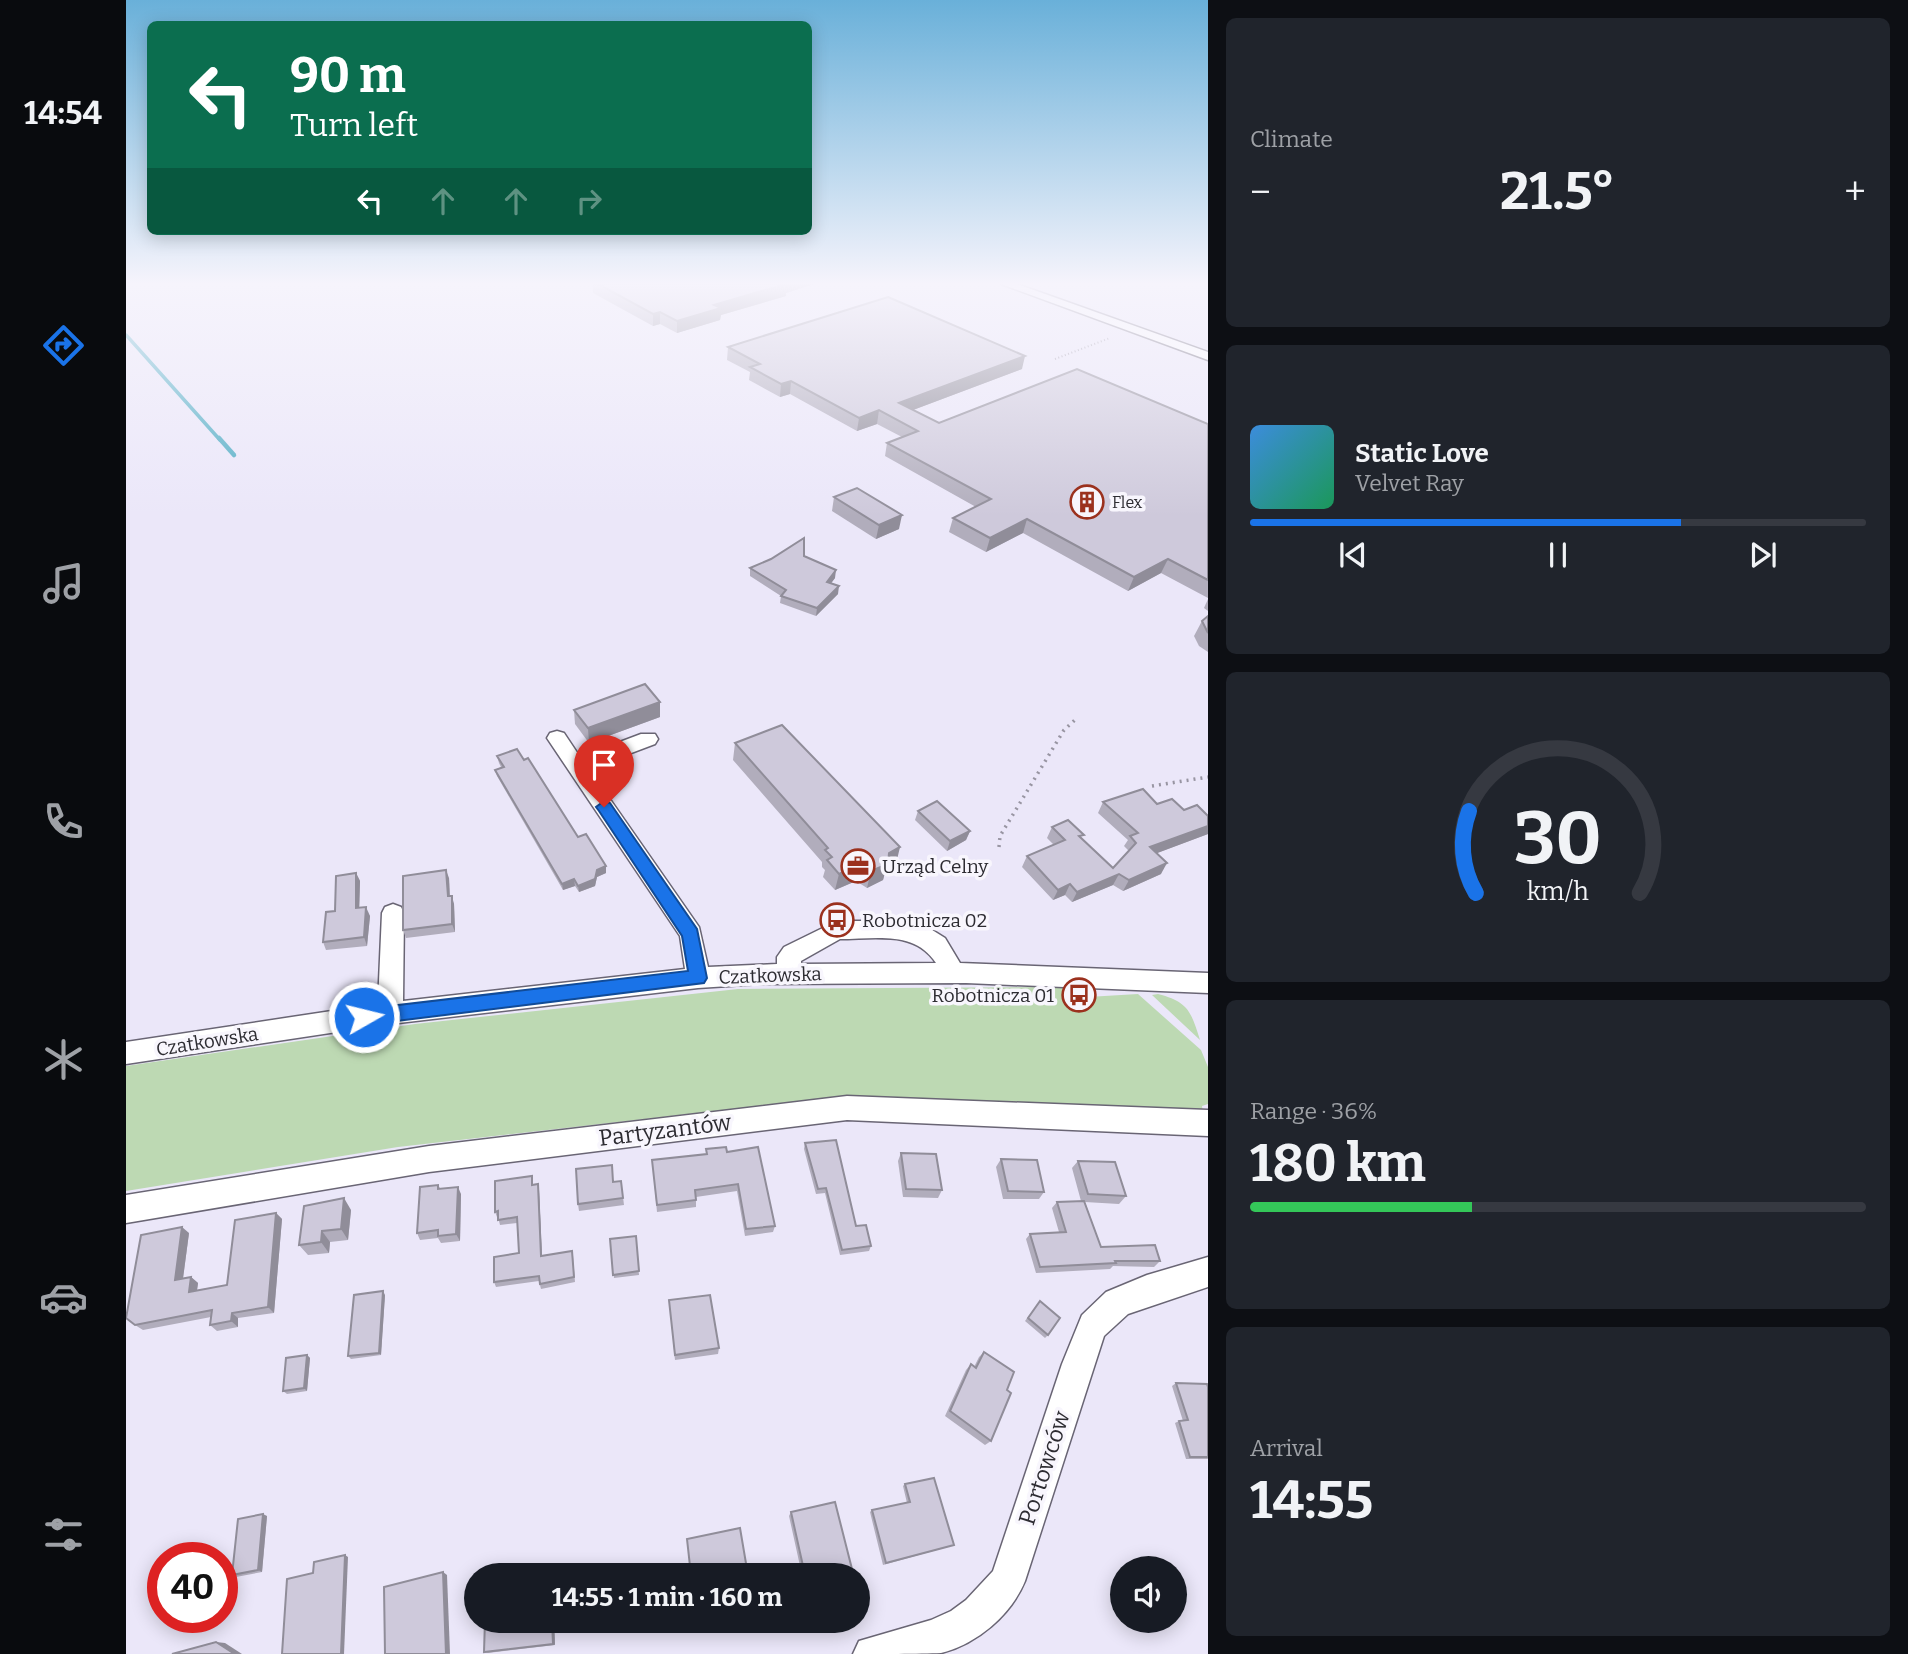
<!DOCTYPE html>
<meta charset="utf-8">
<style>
body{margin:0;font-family:Bitter,serif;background:#20242c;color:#f1f3f6;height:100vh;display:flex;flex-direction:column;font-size:26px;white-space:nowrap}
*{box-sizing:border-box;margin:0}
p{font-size:23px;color:#9ea1a6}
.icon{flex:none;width:38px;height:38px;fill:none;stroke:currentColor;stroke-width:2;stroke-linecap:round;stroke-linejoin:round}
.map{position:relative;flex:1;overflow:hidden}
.sheet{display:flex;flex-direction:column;gap:18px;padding:18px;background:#0d0f14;width:700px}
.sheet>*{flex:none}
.hud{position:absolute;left:21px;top:21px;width:665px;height:214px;border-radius:10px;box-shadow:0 4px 18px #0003;background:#0b6e4f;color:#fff;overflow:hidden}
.controls{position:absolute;left:984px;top:1556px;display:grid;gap:14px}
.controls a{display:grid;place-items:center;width:77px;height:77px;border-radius:50%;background:#171b24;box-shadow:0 4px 18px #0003;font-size:35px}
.speed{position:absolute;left:21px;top:1542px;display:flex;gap:14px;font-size:35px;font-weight:700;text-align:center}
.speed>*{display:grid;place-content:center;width:91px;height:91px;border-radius:50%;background:#171b24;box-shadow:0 4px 18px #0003;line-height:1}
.speed .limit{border:10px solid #d22;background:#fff;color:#111}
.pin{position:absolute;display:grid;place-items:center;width:60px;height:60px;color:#fff;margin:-72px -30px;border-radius:50% 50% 50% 0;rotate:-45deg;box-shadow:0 0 7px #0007}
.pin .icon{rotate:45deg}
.me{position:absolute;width:77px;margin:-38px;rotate:82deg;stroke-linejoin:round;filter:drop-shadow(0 0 5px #0008)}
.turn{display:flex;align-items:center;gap:24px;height:147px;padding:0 28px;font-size:32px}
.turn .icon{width:91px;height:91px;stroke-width:2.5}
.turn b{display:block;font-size:49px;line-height:60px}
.lanes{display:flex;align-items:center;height:66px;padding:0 28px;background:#0003;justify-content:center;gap:35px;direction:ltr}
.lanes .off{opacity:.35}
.big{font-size:52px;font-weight:700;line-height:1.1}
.sheet .widget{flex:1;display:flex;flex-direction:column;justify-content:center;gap:10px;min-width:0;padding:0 24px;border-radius:10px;background:#20242c}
.sheet .dial{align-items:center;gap:0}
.dial svg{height:182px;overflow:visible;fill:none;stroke:#363941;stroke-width:7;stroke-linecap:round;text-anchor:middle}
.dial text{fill:#f1f3f6;stroke:none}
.song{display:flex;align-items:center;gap:21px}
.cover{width:84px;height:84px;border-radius:10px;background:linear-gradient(135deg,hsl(210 70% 55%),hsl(150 70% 35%))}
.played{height:7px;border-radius:4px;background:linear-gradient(90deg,#1a73e8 70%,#363941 70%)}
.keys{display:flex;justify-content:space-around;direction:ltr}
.heat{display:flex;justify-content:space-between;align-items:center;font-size:38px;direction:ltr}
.charge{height:10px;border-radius:5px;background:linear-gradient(90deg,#34c759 36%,#363941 0)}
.trip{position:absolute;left:338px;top:1563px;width:406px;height:70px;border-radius:35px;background:#171b24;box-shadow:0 4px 18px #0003;font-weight:700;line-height:70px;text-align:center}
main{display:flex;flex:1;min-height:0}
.tab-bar{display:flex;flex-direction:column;width:126px;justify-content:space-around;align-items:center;background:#090b0e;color:#9ea1a6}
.tab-bar .icon{width:49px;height:49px}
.tab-bar .on{color:#1a73e8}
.tab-bar b{font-size:32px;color:#f1f3f6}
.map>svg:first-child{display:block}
</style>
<main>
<nav class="tab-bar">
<b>14:54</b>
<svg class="icon on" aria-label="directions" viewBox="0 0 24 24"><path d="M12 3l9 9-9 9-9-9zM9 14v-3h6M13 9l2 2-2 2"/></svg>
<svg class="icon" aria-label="music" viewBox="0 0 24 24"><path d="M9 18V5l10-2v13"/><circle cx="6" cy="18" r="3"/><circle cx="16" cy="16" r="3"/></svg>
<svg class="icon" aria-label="phone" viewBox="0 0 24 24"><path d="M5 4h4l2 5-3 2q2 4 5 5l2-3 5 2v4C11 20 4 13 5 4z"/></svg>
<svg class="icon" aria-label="climate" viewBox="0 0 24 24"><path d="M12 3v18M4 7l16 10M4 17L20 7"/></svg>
<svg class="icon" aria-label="car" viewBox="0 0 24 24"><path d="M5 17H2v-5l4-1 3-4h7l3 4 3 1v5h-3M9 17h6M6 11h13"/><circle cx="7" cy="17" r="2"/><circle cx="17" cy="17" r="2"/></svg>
<svg class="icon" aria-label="filters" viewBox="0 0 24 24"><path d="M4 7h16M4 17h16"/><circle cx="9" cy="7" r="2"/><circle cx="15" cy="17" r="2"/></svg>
</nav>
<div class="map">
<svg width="1082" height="1654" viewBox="0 0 1082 1654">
<rect width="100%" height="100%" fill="#ebe7f9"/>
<g fill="#bdd9b3">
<polygon points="936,987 945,998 1012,994 1075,1050 1082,1067 1082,1104 1076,1106 1077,1113 704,1098 272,1147 0,1191 0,1066 289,1024 612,989"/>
<path d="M1032,994C1063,1002 1065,1012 1074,1040L1026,995Z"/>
</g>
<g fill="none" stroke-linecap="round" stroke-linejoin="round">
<polyline stroke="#4aaac2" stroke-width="3.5" points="0,335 94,440"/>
<polyline stroke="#4aaac2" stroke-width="4.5" points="93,438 108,455"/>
<defs>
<g id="minor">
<polygon points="875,284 891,284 1082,352 1082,360"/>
<path d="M431,731L438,733L454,757L515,734H529L532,739L529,744L463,769L573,927L582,967L651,964V957L658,947L711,921H787L795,923L819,938L834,963L1082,973V993L840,983L634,984L572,988L264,1024L0,1064V1042L252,1004L256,913L259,907L267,904L275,907L278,913L277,1001L559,969L554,936L421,738L424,733ZM714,939C749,939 789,930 810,963L675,964V961Z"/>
<polygon points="721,1096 1082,1110 1082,1136 721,1120 303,1172 0,1223 0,1195 303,1146"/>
<path d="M1082,1257V1287L1002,1314L978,1336L899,1581C885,1615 851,1644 815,1653C794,1654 751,1654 727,1654L733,1641L805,1620L825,1611L840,1600L867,1571L936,1364L956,1315L980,1292L1021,1275Z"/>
</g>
</defs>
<use href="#minor" stroke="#696574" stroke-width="3"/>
<polyline stroke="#9895a2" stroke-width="2" stroke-dasharray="1 2.5" stroke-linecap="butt" points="929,359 984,338"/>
<g stroke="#9895a2" stroke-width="3.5" stroke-dasharray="2 5" stroke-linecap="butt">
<polyline points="1026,786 1082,777"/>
<polyline points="873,847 874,836 938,730 951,718"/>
</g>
<use href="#minor" fill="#fff" fill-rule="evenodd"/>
</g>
<g fill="#b1adbc">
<polygon points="467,284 688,284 660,293 660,296 595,315 594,320 551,333 534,324 527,326 467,293"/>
<polygon points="602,347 896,369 787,410 813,423 1082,424 1082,598 1035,573 1002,591 897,533 860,552 823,532 827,518 850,507 759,456 761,443 776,437 751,424 731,431 664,394 654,397 623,380 624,372 601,360"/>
<polygon points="708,497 773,529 750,539 706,511"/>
<polygon points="678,556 709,578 705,583 712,594 690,616 654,603 655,596 624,576 624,568"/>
<polygon points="1082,599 1082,611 1078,608"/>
<polygon points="1082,616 1082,652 1073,646 1068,636 1076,621"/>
<polygon points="448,710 534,717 463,743 449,724"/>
<polygon points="609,743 770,864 760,869 757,880 741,888 730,881 709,890 697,877 699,870 696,867 696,862 607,760"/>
<polygon points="371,756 398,760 452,837 480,866 480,873 471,877 469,886 453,892 449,886 437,890 371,776 369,770 375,767 373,763"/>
<polygon points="977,802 1031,804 1082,834 1031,853 1035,874 997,891 987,885 946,902 939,895 927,900 896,867 901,856 928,845 921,838 926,827 956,839 987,868 1003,851 998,846 1002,840 972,813"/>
<polygon points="792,811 844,831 840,840 821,851 789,820"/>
<polygon points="230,873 234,881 233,908 244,916 241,946 200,950 197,942 209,911"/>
<polygon points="323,878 324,896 328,904 329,932 280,938 277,930"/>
<polygon points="679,1143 730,1226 745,1246 743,1251 714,1255 699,1193 690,1194 678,1149"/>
<polygon points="580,1149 601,1152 649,1226 647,1232 619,1236 611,1191 570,1197 570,1207 531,1212 526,1160 580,1154"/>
<polygon points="775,1153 816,1190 812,1198 777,1197 772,1161"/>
<polygon points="875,1159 918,1192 913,1199 877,1199 870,1167"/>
<polygon points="952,1161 1000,1196 993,1204 959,1202 975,1247 1034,1261 1028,1267 987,1266 984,1269 910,1273 900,1239 904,1234 933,1232 926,1208 931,1202 955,1201 946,1168"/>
<polygon points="406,1176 407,1185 412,1184 413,1190 416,1255 447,1256 449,1282 415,1289 413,1281 370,1287 368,1282 393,1253 391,1223 374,1225 372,1217 371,1217 369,1212"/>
<polygon points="495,1181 498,1205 453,1211 452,1204 487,1182"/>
<polygon points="312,1185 314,1188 335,1194 334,1241 315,1243 312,1238 294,1240 291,1233"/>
<polygon points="225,1210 222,1240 204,1242 203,1253 182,1255 173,1245"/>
<polygon points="150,1213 156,1219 148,1313 112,1318 112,1327 91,1331 84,1325 85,1317 17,1330 9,1325 63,1233 57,1278 65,1277 72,1283 71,1290 101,1285"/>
<polygon points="510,1236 513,1275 488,1278 484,1239"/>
<polygon points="259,1295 255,1355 225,1359 222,1356"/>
<polygon points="543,1300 593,1348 592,1354 549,1360"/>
<polygon points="914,1301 922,1335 919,1338 899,1321"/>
<polygon points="858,1352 881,1390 865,1441 859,1445 819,1416 840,1370 845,1364 848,1367 853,1357"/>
<polygon points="181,1355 184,1358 181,1391 161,1394 157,1391"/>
<polygon points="1050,1383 1082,1387 1082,1459 1060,1459 1049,1423 1053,1421 1057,1421 1046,1386"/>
<polygon points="779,1484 825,1546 757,1565 744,1512 746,1510 781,1503 777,1486"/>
<polygon points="665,1512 726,1569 722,1571 703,1575 698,1575 697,1572 686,1575 676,1575 663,1516"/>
<polygon points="141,1516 136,1572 110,1577 106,1575"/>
<polygon points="359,1620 428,1620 429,1645 362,1653 358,1652"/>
</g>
<g fill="#908d99">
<polygon points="656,284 688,284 660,293 660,296 595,315 594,320 551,333 551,321 588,305"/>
<polygon points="534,312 534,324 527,326 527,314"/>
<polygon points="899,356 896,369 771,416 773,403"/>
<polygon points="665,381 664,394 654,397 655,384"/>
<polygon points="753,410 751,424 731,431 733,418"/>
<polygon points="776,515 773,529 750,539 753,525"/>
<polygon points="901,519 897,533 860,552 864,538"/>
<polygon points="1042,559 1035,573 1002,591 1008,577"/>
<polygon points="710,570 709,578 700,590 701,582"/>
<polygon points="713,586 712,594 690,616 691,608"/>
<polygon points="534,702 534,717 463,743 462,728"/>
<polygon points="1082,826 1082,834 1018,858 1024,847"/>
<polygon points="844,831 840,840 821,851 824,841"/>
<polygon points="774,847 770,864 760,869 757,880 741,888 745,871 763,853"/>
<polygon points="1041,863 1035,874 997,891 1003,880"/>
<polygon points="734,864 730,881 709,890 713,874"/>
<polygon points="480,866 480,873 471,877 469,886 453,892 452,886 471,870"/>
<polygon points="320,870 323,878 324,905 322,896"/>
<polygon points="230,873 234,881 233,917 230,908"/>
<polygon points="993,874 987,885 946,902 951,892"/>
<polygon points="448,879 449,886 437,890 436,884"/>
<polygon points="944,884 939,895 927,900 932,890"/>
<polygon points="326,896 328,904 329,932 326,924"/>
<polygon points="240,907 244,916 241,946 238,937"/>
<polygon points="412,1184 413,1190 416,1261 415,1256"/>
<polygon points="332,1187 335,1194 334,1241 330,1234"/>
<polygon points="218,1198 225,1210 222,1240 215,1229"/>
<polygon points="150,1213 156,1219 148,1313 142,1307"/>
<polygon points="56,1227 63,1233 56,1286 49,1280"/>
<polygon points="196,1231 204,1242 203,1253 195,1242"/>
<polygon points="65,1277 72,1283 70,1298 63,1292"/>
<polygon points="257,1291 259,1295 255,1355 253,1353"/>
<polygon points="106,1313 112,1318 112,1327 105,1321"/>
<polygon points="181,1355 184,1358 181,1391 178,1388"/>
<polygon points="137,1514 141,1516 136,1572 132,1570"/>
<polygon points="219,1555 222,1557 218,1654 215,1654"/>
<polygon points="317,1572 321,1575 324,1654 320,1654"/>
<polygon points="426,1620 428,1620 429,1645 427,1644"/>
<polygon points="90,1642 99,1643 116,1654 107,1654"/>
</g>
<g fill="#cec9db" stroke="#908d99" stroke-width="2">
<polygon points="472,284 660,284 588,305 595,308 551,321 534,312 527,314"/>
<polygon points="762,297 899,356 773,403 813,423 951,369 1082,424 1082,580 1042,559 1008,577 901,519 864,538 827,518 865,499 761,443 792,431 753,410 733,418 665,381 655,384 624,367 634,364 602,347"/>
<polygon points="731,488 776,515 753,525 708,497"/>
<polygon points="678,538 678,556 710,570 701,582 713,586 691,608 655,596 660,590 624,568 645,559"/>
<polygon points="1082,616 1082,633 1076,621"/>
<polygon points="519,684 534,702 462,728 448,710"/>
<polygon points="656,725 774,847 763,853 762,864 745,871 734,864 713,874 701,860 706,857 699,850 702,848 609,743"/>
<polygon points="391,749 398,760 402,758 452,837 460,834 480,866 471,870 469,879 452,886 448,879 436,884 369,770 378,767 371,756"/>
<polygon points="1017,789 1031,804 1046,799 1058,810 1071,805 1082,816 1082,826 1024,847 1041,863 1003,880 993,874 951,892 944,884 932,890 901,856 939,840 926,827 942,820 958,835 953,836 987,868 1010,843 1004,836 1012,833 977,802"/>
<polygon points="811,801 844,831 824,841 792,811"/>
<polygon points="320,870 322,896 326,896 326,924 277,930 277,876"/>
<polygon points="230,873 230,908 240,907 238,937 197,942 200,912 209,911 210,876"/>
<polygon points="710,1140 730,1226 740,1225 745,1246 716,1250 700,1188 692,1189 679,1143"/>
<polygon points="600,1147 601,1152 632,1147 649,1226 620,1229 612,1184 569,1190 570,1200 531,1205 526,1160 581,1154 580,1149"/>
<polygon points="775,1153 810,1154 816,1190 780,1189"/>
<polygon points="875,1159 911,1160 918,1192 882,1191"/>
<polygon points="952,1161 989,1162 1000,1196 962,1194"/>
<polygon points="486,1165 487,1182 495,1181 497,1198 452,1204 450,1169"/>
<polygon points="406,1176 406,1185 412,1184 415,1256 446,1251 448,1277 414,1284 413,1276 368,1282 368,1257 393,1253 391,1217 372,1220 372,1211 369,1212 369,1181"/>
<polygon points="312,1185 312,1189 332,1187 330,1234 312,1236 312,1230 291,1233 294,1187"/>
<polygon points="218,1198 215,1229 196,1231 195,1242 173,1245 178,1206"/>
<polygon points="958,1201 975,1247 1029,1245 1034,1261 989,1261 990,1263 914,1267 904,1234 940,1232 931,1202"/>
<polygon points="150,1213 142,1307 106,1313 105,1321 84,1325 86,1310 9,1325 0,1318 15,1235 56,1227 49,1280 65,1277 63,1292 101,1285 109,1220"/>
<polygon points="510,1236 513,1271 487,1275 484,1239"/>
<polygon points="257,1291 253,1353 222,1356 228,1295"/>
<polygon points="584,1295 593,1348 549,1355 543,1300"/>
<polygon points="914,1301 934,1318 922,1335 902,1318"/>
<polygon points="858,1352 888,1372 881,1390 885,1393 865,1441 824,1411 845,1364 850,1368"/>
<polygon points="181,1355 178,1388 157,1391 160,1358"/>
<polygon points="1050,1383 1081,1384 1082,1387 1082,1457 1064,1457 1053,1421 1062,1420"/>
<polygon points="808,1478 828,1545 760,1563 746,1510 784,1502 779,1484"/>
<polygon points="709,1502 726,1569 701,1574 700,1570 679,1575 665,1512"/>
<polygon points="137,1514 132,1570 106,1575 112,1519"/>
<polygon points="614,1528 622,1575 565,1575 561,1539"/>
<polygon points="219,1555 215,1654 156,1654 161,1579 187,1573 188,1562"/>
<polygon points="425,1570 425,1575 394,1575"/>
<polygon points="394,1571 394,1575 366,1575"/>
<polygon points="317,1572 320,1654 259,1654 258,1587"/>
<polygon points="359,1620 426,1620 427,1644 358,1652"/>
<polygon points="90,1642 107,1653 107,1654 46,1654"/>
</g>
<linearGradient id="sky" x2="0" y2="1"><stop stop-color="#69b0d9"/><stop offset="0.55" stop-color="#f6f4fc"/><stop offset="1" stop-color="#f6f4fc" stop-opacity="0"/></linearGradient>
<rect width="1082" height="516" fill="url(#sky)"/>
<polygon fill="#1a73e8" stroke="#114b97" stroke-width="2" points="478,801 484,803 571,929 581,978 578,983 238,1025 231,1023 229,1017 231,1011 238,1009 562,971 556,936 473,811 470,807"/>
<defs>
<symbol id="building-ring" viewBox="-11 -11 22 22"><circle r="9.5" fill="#f8f6fd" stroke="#9b311e" stroke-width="1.5"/><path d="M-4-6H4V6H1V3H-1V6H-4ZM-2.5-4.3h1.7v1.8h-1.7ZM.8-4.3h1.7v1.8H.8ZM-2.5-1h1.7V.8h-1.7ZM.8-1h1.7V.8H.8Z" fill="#9b311e"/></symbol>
<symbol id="office-ring" viewBox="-11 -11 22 22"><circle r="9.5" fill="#f8f6fd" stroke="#9b311e" stroke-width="1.5"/><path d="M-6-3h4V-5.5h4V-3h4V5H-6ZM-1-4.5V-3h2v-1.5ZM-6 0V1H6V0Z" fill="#9b311e"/></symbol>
<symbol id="bus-ring" viewBox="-11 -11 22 22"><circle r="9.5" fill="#f8f6fd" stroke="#9b311e" stroke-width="1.5"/><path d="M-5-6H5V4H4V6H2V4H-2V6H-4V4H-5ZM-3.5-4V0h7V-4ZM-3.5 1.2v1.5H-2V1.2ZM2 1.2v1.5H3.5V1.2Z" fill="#9b311e"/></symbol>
</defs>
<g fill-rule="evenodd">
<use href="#building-ring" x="942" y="483" width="38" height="38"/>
<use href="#office-ring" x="713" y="847" width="38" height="38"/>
<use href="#bus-ring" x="692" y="901" width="38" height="38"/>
<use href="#bus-ring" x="934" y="976" width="38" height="38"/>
</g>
<g text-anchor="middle" stroke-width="7" stroke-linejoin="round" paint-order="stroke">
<g font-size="16" fill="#2d2c32" stroke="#f8f6fd" text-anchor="start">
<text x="986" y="508">Flex</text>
</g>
<g font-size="19" fill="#2d2c32" stroke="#f8f6fd" text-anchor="start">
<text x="756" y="873">Urząd Celny</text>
<text x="736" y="927">Robotnicza 02</text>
<text x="928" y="1002" text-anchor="end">Robotnicza 01</text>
</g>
<g font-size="19" fill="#2d2c32" stroke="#f8f6fd">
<text transform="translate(644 975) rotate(-2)" y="7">Czatkowska</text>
<text transform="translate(81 1041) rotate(-9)" y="7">Czatkowska</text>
</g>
<g font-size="23" fill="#2d2c32" stroke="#f8f6fd">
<text transform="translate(539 1130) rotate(-7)" y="8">Partyzantów</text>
<text transform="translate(918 1468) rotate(-72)" y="8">Portowców</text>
</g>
</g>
</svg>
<div class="controls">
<a><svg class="icon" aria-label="sound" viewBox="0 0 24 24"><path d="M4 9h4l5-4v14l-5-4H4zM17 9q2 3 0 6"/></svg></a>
</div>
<div class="speed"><div class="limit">40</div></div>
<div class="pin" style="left:478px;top:807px;background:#d93025"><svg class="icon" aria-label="arrive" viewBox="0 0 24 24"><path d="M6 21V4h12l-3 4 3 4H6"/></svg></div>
<svg class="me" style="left:238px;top:1017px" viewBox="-20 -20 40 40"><circle r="17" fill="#1a73e8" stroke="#fff" stroke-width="3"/><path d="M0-11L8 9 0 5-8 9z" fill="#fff"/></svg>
<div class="trip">14:55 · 1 min · 160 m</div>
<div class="hud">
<div class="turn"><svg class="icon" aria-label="left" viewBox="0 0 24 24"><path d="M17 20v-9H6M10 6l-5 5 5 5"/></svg><div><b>90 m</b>Turn left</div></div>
<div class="lanes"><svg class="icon" aria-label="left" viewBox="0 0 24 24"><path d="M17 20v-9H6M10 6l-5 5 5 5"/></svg><svg class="icon off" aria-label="ahead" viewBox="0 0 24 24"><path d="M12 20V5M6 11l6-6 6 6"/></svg><svg class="icon off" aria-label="ahead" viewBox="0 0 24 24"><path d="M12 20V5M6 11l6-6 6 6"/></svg><svg class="icon off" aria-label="right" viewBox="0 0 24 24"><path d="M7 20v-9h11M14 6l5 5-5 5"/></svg></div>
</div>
</div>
<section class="sheet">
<div class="widget"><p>Climate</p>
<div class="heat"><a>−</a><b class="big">21.5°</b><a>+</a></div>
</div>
<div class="widget">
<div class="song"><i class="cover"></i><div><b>Static Love</b><p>Velvet Ray</p></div></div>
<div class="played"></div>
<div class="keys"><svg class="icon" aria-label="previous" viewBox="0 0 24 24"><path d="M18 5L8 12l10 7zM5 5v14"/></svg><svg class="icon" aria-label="pause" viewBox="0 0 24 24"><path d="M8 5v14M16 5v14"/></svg><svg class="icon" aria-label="next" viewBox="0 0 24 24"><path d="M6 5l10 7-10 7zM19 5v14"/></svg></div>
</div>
<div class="widget dial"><svg viewBox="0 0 100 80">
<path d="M14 69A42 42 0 1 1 86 69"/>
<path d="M14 69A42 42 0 0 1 11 33" stroke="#1a73e8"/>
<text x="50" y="56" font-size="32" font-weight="700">30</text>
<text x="50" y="72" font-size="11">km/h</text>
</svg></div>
<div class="widget"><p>Range · 36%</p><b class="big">180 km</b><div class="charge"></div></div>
<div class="widget"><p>Arrival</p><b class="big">14:55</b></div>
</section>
</main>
